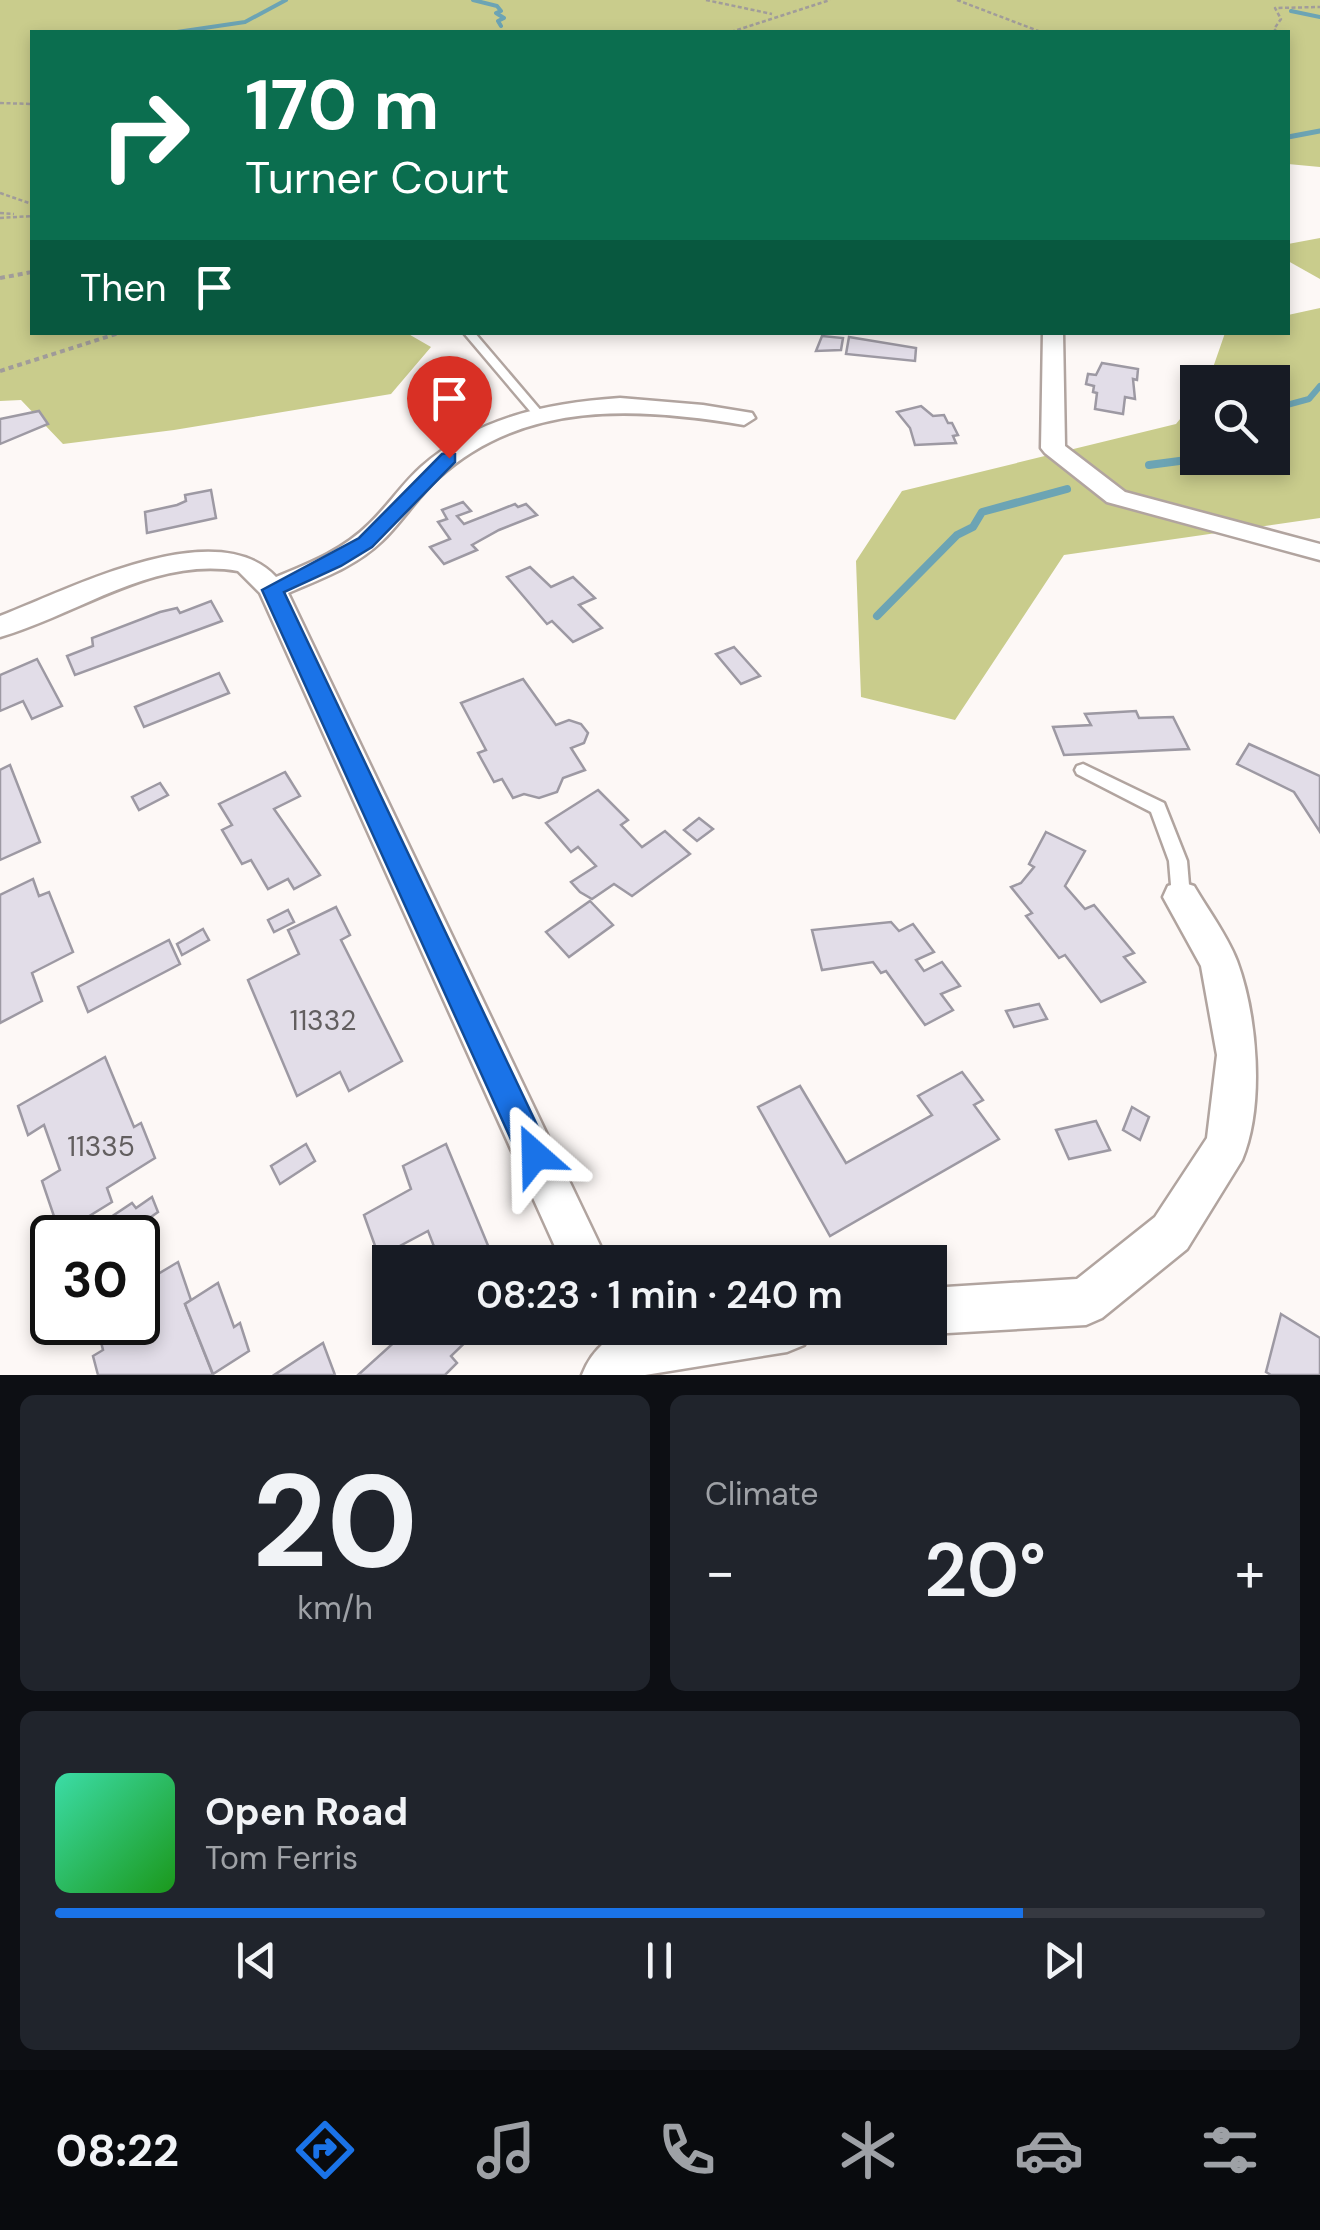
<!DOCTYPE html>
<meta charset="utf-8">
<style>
body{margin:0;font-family:"DM Sans",sans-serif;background:#20242c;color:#f1f3f6;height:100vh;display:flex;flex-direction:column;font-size:38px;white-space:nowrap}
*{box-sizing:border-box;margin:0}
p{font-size:32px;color:#9ea1a6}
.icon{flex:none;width:55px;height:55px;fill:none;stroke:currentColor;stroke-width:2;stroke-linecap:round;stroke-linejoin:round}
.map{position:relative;height:1375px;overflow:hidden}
.side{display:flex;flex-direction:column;gap:20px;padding:20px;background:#0d0f14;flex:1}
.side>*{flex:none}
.top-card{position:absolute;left:30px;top:30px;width:1260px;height:305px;border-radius:0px;box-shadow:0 5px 15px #0003;background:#0b6e4f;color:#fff;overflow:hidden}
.fabs{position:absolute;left:1180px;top:365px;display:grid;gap:20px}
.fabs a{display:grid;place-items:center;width:110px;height:110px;border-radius:0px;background:#171b24;box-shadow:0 5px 15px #0003;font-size:50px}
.speed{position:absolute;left:30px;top:1215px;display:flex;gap:20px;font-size:50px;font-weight:700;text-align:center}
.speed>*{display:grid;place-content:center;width:130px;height:130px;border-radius:50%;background:#171b24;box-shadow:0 5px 15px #0003;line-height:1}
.speed .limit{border:5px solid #111;border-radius:15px;background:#fff;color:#111}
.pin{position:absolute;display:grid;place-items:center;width:85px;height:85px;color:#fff;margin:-102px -42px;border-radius:50% 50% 50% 0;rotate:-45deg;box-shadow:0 0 10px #0007}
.pin .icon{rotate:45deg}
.me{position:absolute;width:110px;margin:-55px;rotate:335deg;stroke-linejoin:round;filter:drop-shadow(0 0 8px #0008)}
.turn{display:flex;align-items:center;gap:35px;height:210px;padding:0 50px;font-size:45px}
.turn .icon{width:130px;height:130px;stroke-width:2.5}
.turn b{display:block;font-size:70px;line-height:85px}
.then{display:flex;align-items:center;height:95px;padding:0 50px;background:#0003;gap:20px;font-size:38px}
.big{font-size:75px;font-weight:600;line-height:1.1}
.side .widget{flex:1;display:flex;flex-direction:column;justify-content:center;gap:15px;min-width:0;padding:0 35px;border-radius:15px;background:#20242c}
.side .dial{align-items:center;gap:0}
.dial b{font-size:130px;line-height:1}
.song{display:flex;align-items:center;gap:30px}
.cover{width:120px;height:120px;border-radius:15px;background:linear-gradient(135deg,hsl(160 70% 55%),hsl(120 70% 35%))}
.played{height:10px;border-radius:5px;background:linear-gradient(90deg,#1a73e8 80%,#363941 80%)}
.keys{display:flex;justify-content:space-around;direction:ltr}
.heat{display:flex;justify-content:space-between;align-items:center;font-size:55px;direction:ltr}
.side .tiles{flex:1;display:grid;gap:20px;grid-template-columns:1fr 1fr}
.widget:last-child{grid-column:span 2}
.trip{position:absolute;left:372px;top:1245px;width:575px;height:100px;border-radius:0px;background:#171b24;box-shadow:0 5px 15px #0003;font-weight:600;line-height:100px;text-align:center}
.tabs{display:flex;height:160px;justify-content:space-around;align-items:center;background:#090b0e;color:#9ea1a6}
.tabs .icon{width:70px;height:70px}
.tabs .current{color:#1a73e8}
.tabs b{font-size:45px;color:#f1f3f6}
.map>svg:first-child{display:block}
</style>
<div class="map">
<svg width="1320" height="1375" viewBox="0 0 1320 1375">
<rect width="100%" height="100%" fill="#fdf8f6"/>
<g fill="#c9cc8c">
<polygon points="0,0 1320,0 1320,167 1288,164 1288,32 32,32 32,332 405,332 431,347 391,394 174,430 63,444 21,400 0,401"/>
<polygon points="1320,238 1320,279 1288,261 1288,244"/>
<polygon points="1320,308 1320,518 1064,555 955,720 861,697 856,561 902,491 1176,424 1197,398 1198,458 1272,458 1272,382 1208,382 1225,333 1288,332 1288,315"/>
</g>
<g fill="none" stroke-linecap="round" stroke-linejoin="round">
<g stroke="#6ca4b4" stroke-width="4">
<polyline points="473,0 497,6 501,11 496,13 504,18 498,21 501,26"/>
<polyline points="1291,11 1320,17"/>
<polyline points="177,32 245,22 286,0"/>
</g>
<polyline stroke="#6ca4b4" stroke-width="5" points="1288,137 1320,131"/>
<polyline stroke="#6ca4b4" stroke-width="6" points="1272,409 1309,399 1320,386"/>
<g stroke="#6ca4b4" stroke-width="8">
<polyline points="1149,465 1202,458"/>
<polyline points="877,616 957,535 973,527 982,512 1067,489"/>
</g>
</g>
<g fill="#e2dde8" stroke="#9d99a3" stroke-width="2.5">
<polygon points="822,336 843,338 841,350 816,351"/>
<polygon points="849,337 916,348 915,361 846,354"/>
<polygon points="1102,363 1138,369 1137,380 1133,379 1135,399 1125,397 1123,414 1095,409 1097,393 1093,392 1094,386 1086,384 1088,374 1096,375"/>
<polygon points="921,406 933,416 944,415 948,423 952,423 958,435 953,436 956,443 915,445 910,428 897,412"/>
<polygon points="39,411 48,424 0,444 0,419"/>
<polygon points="211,490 216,518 147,533 145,512 177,505 186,501 185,495"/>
<polygon points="463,502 471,511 457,516 464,524 515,504 518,507 526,504 537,515 499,530 472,545 477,550 444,564 430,547 450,539 438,522 447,519 442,510"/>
<polygon points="530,567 551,587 573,577 595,598 579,605 602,628 573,642 552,621 547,624 507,577"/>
<polygon points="211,601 222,621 75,675 67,656 93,646 92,638 160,612 177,608 180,613"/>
<polygon points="734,647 760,676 741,684 716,654"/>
<polygon points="37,659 62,706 32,719 23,701 0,711 0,675"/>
<polygon points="219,673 229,693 144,727 135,707"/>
<polygon points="523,679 556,725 569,720 581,724 588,733 584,743 571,748 585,770 563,778 557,792 539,798 524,794 513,798 502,779 494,782 478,753 486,750 461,703"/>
<polygon points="1136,711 1139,718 1173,717 1189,749 1064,755 1053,727 1091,725 1085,714"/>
<polygon points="1249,744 1320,776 1320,832 1294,792 1237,764"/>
<polygon points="10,765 40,842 0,860 0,770"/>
<polygon points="285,772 300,796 274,809 320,875 294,889 288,879 268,889 251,860 242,864 222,830 232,825 219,804"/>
<polygon points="160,783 168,795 139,810 132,797"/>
<polygon points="598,790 628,820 621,825 642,847 665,831 690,854 632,896 614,884 592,899 580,892 571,882 596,866 578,847 571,852 546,823"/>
<polygon points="699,818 713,829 697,841 684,830"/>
<polygon points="1046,832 1085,851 1065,886 1085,909 1094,905 1134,953 1124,957 1145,982 1101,1002 1065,955 1059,958 1026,916 1032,913 1011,887 1021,883 1034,867 1029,864"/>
<polygon points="33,879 39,896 49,892 73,952 32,973 42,1001 0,1023 0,895"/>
<polygon points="590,901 613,925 569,957 546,932"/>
<polygon points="336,907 350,935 341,940 402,1061 349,1091 340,1072 297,1096 248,980 299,954 288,930"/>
<polygon points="288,910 294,922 274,932 268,920"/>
<polygon points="891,922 899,931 913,924 934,952 916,960 924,971 942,962 960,986 941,994 953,1010 925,1025 886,971 881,973 873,962 822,970 812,930"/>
<polygon points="203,929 209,940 182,955 177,944"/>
<polygon points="169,940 180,964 88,1012 78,987"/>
<polygon points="1039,1004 1047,1019 1014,1027 1006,1011"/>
<polygon points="105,1057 134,1127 141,1123 155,1158 107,1188 112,1202 60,1234 42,1181 60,1170 44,1125 28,1135 18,1106"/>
<polygon points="962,1072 983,1100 974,1105 999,1139 830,1236 758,1107 800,1086 846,1163 932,1115 918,1096"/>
<polygon points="1132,1107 1149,1117 1140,1140 1123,1130"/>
<polygon points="1096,1121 1110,1150 1069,1159 1056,1130"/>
<polygon points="306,1144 315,1161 280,1184 271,1166"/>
<polygon points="446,1144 489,1248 487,1262 440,1262 428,1231 379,1257 364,1215 411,1189 403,1166"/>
<polygon points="152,1197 158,1212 121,1238 112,1238 105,1221 132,1203 136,1208"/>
<polygon points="178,1262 191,1300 185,1304 213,1375 98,1375 93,1356 103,1350 96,1322 138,1322 138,1286"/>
<polygon points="218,1283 234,1327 240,1323 249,1351 213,1374 185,1304"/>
<polygon points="1281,1314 1320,1338 1320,1375 1271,1375 1266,1372"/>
<polygon points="410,1328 480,1328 451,1356 457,1363 445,1375 358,1375"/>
<polygon points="323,1343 335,1375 274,1375"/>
</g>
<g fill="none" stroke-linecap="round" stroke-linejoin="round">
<defs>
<g id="service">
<polygon points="463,332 474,332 543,413 543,417 535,417"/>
<polygon points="1083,764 1164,803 1187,861 1190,897 1187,902 1181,905 1175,902 1172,897 1169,861 1151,812 1077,774 1075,770 1077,766"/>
</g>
<g id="minor">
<polygon points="1043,332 1063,332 1065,446 1125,492 1320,544 1320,560 1107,502 1045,453 1041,448"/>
<path d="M620,398L703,405L752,413L755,418L744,425C637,407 523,400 438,478C417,497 402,522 382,541C355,567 320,579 288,593L608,1262H562L260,593L238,571C153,556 78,615 0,637V616C68,590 216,512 276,577C310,563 343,550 369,524C388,506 402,484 421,467C478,417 547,403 620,398Z"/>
<path d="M1181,882L1194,886C1208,910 1227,935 1237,961C1257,1015 1265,1105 1242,1160L1187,1249L1102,1318L1086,1325L930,1334L913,1328H930V1288L1077,1279L1155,1217L1207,1138L1217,1055L1201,966L1163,897L1168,886Z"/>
<path d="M643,1328H811L804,1345L787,1352L645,1375H582C593,1347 612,1332 643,1328Z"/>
</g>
</defs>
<use href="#service" stroke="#b1a49f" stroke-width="5"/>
<use href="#minor" stroke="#b1a49f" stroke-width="5"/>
<g stroke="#a19c9a" stroke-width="2.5" stroke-dasharray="4 2.5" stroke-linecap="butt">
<polyline points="706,0 772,14"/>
<polyline points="957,0 1041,32"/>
<polyline points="731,32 830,0"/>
<polyline points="1277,32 1274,29 1281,19 1275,8 1320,7"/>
<polyline points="0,103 32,104"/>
<polyline points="0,193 32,204"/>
<polyline points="0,213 14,214"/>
<polyline points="0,218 32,216"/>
</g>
<g stroke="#a19c9a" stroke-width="4" stroke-dasharray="5 4" stroke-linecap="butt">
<polyline points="0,278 32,272"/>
<polyline points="0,371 122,332"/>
</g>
<use href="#service" fill="#fff" fill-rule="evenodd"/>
<use href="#minor" fill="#fff" fill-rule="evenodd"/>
</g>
<polygon fill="#1a73e8" stroke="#114b97" stroke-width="2.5" points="449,453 455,454 455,462 372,547 341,566 284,592 546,1144 551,1155 546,1166 535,1171 523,1166 262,590 359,538 442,454"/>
<g text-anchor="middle" stroke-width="10" stroke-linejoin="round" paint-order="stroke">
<g font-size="28" fill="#625e5f">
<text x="323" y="1030">11332</text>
<text x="101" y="1156">11335</text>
</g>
</g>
</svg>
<div class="fabs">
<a><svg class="icon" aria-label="search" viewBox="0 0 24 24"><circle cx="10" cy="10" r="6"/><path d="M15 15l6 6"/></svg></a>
</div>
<div class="speed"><div class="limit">30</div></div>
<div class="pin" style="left:449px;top:458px;background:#d93025"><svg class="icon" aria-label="arrive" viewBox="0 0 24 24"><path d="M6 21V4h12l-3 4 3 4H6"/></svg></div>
<svg class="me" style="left:535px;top:1155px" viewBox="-20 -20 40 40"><path d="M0-17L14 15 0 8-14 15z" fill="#1a73e8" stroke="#fff" stroke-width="4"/></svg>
<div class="trip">08:23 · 1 min · 240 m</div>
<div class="top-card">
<div class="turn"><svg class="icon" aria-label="right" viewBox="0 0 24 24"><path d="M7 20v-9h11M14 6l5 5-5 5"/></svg><div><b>170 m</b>Turner Court</div></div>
<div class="then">Then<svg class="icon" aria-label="arrive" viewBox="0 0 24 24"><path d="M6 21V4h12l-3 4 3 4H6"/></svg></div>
</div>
</div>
<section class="side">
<div class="tiles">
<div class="widget dial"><b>20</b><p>km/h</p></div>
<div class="widget"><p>Climate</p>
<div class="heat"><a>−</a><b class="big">20°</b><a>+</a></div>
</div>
<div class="widget">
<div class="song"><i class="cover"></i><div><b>Open Road</b><p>Tom Ferris</p></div></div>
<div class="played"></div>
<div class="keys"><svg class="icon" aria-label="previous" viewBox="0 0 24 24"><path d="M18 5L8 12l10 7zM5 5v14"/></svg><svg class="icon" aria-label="pause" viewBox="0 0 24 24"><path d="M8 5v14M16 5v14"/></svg><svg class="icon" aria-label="next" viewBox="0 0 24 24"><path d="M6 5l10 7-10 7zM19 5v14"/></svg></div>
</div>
</div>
</section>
<nav class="tabs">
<b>08:22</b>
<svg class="icon current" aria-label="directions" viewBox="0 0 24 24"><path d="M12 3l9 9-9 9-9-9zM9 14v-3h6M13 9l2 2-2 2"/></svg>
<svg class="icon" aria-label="music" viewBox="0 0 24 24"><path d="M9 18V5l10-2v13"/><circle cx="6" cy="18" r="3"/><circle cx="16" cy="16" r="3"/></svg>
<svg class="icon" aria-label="phone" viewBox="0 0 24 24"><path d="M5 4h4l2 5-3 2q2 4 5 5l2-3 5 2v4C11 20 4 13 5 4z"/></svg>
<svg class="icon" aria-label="climate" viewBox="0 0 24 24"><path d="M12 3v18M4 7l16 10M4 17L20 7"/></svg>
<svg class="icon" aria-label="car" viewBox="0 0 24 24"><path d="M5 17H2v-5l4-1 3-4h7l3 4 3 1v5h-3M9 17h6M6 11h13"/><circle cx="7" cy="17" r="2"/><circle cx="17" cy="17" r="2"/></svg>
<svg class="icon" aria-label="filters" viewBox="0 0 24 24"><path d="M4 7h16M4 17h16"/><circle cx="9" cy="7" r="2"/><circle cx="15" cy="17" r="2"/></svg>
</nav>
